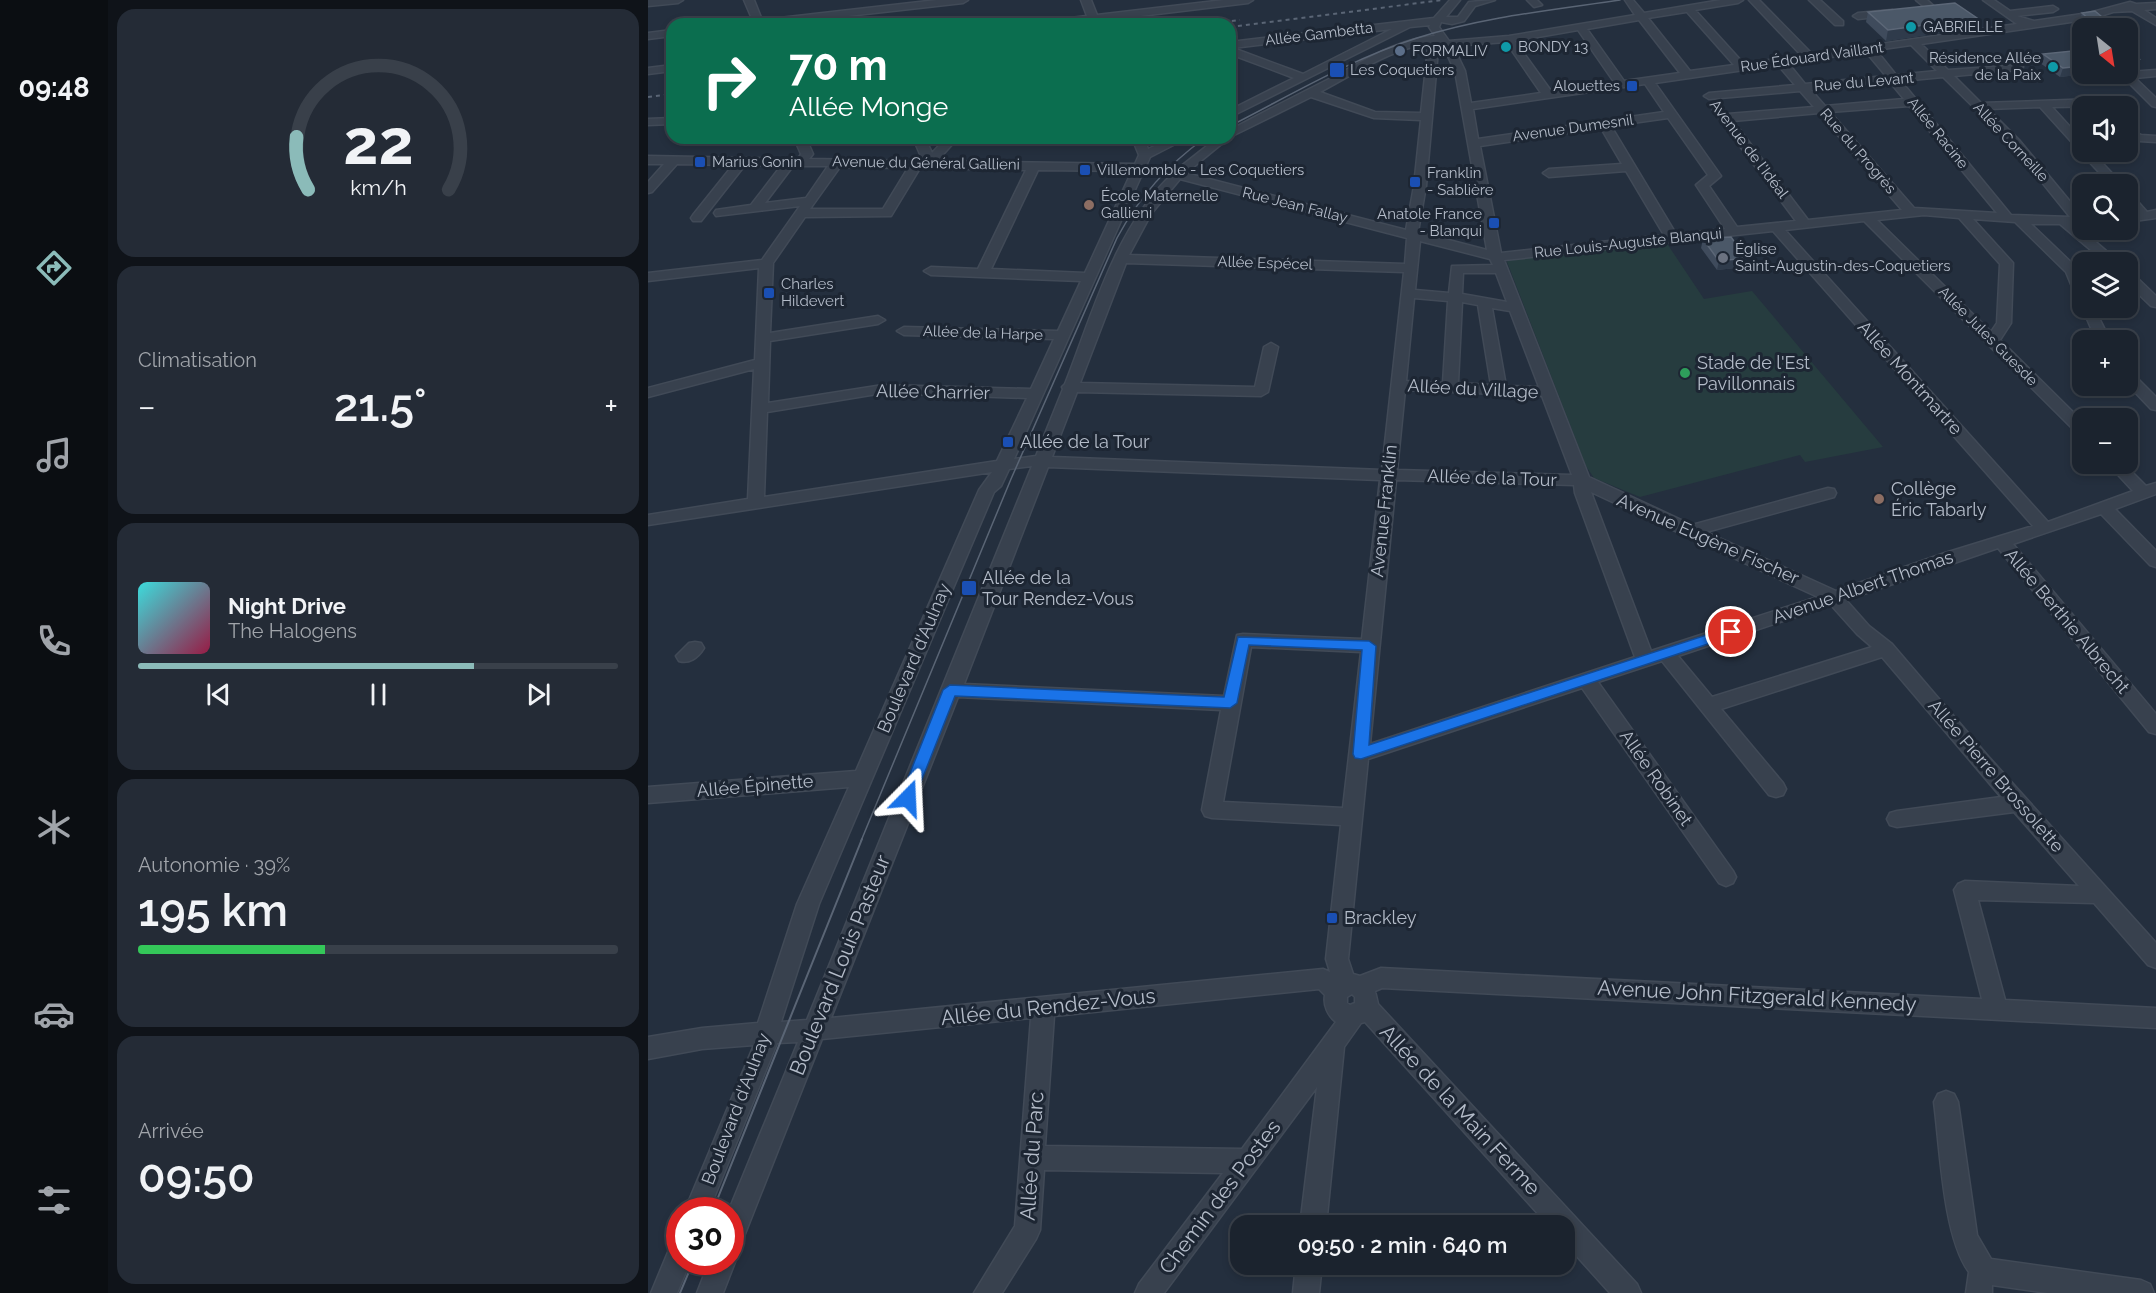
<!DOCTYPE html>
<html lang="fr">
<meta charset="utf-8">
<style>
body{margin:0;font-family:Raleway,sans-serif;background:#242b36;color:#f1f3f6;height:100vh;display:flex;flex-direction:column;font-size:22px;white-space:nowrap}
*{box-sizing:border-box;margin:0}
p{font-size:20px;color:#a0a4aa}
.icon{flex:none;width:33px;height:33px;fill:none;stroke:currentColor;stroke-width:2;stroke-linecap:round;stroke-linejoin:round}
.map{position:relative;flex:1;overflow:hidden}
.details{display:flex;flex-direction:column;gap:9px;padding:9px;background:#0f1319;width:540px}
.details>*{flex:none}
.hud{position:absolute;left:18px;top:18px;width:570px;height:126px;border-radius:18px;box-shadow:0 3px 9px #0003,0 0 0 2px #39404a;background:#0b6e4f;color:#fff;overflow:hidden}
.needle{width:39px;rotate:150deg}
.fabs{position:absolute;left:1424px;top:18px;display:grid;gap:12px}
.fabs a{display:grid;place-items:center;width:66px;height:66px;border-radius:12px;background:#1b232e;box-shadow:0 3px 9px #0003,0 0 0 2px #39404a;font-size:30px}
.speed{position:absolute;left:18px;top:1197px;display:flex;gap:12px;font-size:30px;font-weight:700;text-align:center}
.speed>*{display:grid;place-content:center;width:78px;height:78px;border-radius:50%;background:#1b232e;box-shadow:0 3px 9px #0003,0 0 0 2px #39404a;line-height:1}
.speed .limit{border:9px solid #d22;background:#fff;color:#111}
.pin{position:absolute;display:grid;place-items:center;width:51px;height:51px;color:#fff;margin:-26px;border:3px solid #fff;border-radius:50%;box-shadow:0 2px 6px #0007}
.me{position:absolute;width:66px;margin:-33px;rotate:21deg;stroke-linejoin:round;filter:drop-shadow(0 0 4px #0008)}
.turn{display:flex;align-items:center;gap:21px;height:126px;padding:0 24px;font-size:27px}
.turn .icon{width:78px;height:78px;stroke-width:2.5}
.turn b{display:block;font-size:42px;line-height:51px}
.big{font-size:45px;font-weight:600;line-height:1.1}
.details .widget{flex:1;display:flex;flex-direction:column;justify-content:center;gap:9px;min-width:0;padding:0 21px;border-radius:18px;background:#242b36}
.details .dial{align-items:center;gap:0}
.dial svg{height:156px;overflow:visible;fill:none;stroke:#39404a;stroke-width:7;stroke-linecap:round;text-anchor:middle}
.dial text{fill:#f1f3f6;stroke:none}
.song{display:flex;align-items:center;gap:18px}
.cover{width:72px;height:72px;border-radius:9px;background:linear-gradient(135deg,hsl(180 70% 55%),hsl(340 70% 35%))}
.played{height:6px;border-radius:3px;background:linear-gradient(90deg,#8bbbb9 70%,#39404a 70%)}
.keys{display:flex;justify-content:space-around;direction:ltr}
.heat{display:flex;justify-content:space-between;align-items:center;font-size:33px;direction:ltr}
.charge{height:9px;border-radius:4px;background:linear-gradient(90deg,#34c759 39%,#39404a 0)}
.trip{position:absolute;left:582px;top:1215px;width:345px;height:60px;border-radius:18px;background:#1b232e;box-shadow:0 3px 9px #0003,0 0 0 2px #39404a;font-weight:600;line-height:60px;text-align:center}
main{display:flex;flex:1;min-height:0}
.tabs{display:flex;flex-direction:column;width:108px;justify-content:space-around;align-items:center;background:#0b0e12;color:#a0a4aa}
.tabs .icon{width:42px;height:42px}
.tabs .selected{color:#8bbbb9}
.tabs b{font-size:27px;color:#f1f3f6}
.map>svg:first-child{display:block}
</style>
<main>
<nav class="tabs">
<b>09:48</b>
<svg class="icon selected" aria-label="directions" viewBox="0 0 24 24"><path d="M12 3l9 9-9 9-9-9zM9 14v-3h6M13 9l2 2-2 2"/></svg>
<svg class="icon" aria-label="music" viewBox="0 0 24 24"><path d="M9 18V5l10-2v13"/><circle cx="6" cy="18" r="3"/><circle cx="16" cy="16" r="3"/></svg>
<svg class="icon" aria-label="phone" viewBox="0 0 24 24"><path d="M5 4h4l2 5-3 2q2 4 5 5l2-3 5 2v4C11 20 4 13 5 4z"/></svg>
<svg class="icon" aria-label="climate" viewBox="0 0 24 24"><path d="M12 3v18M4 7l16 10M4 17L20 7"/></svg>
<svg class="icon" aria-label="car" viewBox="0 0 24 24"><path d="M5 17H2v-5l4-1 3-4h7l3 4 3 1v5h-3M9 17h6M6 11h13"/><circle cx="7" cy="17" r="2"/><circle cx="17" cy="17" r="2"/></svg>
<svg class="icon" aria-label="filters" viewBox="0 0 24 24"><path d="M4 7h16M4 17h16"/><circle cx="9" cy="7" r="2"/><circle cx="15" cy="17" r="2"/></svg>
</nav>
<section class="details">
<div class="widget dial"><svg viewBox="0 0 100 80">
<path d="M14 69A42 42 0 1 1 86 69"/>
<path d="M14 69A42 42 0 0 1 8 42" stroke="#8bbbb9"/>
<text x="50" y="56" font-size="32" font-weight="700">22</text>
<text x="50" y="72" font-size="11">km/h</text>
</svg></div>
<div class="widget"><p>Climatisation</p>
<div class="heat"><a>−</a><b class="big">21.5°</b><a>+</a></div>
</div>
<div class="widget">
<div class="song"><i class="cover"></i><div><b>Night Drive</b><p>The Halogens</p></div></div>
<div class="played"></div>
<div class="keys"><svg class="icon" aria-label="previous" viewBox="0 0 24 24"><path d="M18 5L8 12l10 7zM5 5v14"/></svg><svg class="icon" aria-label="pause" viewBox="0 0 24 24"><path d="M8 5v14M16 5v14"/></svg><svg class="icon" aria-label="next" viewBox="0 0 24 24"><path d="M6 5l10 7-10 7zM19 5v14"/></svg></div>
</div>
<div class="widget"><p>Autonomie · 39%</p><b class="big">195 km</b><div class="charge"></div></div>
<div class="widget"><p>Arrivée</p><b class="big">09:50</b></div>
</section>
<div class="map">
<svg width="1508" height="1293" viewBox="0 0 1508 1293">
<rect width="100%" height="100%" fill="#242f3e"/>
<polygon fill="#263c3f" points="1018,242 1056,299 1104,291 1235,447 1157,462 1152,455 992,497 946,478 938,466 859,262 861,259"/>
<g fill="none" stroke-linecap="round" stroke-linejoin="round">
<defs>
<g id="minor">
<polygon points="0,0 35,0 30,3 0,6"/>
<polygon points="96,0 106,0 114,20 289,0 320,0 315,3 129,24 98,24 105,21"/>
<polygon points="433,0 443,0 449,15 576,0 605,0 600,3 451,21 452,24 442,24 441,22 393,24 398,21 439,16"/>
<path d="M802,0H812L798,17H810L821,2L847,0L827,6L816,21L804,24L793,22L791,27L801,41L861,36L987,15L977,0H985L996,13L1073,0H1095L1090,3L1047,10L1096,64L1153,55L1101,0H1111L1164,54L1369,24L1335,0H1346L1362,11L1405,6L1410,9L1405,12L1369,16L1386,21L1441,13L1482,2L1488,4L1508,3V9L1496,10L1508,18V25L1484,11L1465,12L1443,19L1273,44L1300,70L1374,65L1375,67L1370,70L1306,76L1333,103L1450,99L1460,106L1404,107L1434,140V152H1444L1474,184H1462L1434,154L1433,150L1430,149L1392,107L1340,109L1371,140L1434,216V224H1427L1471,262H1457L1412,224H1383L1431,270L1434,278V298L1427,294L1418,272L1367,222L1325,219L1365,263L1363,323L1352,340L1434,421V435L1429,433L1216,221L1137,230L1400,522L1485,491L1460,464H1476L1498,486L1508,483V494L1467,509L1508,551V567L1502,565L1453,514L1365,544L1508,714V734L1501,732L1350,548L1198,600L1221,626L1244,644L1338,754L1508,943V968L1500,965L1446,903L1330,900L1357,1000L1508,1008V1028L734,988L727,991L730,1004L989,1284L993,1293H962L916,1242V1226H901L717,1022L713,1023L696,1047L678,1226H652L669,1087L516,1293H487L491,1284L575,1173L396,1170L392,1230L388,1239L354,1293H326L367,1226L383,1018L174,1039L91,1249L83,1253L87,1262L75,1293H49L61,1262H82L81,1210L150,1042L129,1043L61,1210H37L106,1045L54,1049L0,1059V1037L54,1028L110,1023L149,904L201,787L0,803V787L208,771L331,490L344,472L0,525V515L100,499L106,369L0,397V388L107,360L111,268L0,281V273L114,260L152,206L68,216L66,213L68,210L103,205L133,166L97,165L53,221H45L43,218L45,215L85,165L29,164L4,192L0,193V182L16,164H0V156L150,159L153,154L146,138H158L165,154L161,159L275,161L265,138H277L284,153L298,138H310L289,161L487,164L491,155L484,138H496L500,149L524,138H539L502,157L498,166L527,171L569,138H582V130C618,111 653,93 689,75C719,59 753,38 787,36L781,27L782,25L762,27L582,117V110L646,78L582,54V42L786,18ZM1038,12H1039L1086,65L1042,71L1000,18ZM991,20L1032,73L976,81L939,29ZM744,29L655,74L585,48ZM930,30L966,82L903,91L867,41ZM792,42L780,48L773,113L727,112L672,92C708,73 750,44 792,42ZM858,42L893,93L823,103L817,71L805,46ZM1263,45L1289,71L1248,75L1228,50ZM796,48L807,71L839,250L770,232L778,186L790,50ZM1218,52L1238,76L1157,84L1140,63ZM1130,65L1147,85L1061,93L1056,96L1061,99L1152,91L1166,107L1080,114L1071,107L1065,110L1148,221L1089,227L1061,186L1073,176L1007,83ZM1295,77L1363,144L1422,217L1363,215L1253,81ZM1242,82L1256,99L1177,106L1163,90ZM997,84L1016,112L830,139L825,109ZM663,97L726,118L773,120L766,186L758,230L538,173L582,137ZM1261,106L1349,213L1266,208L1182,112ZM1171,113L1254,210L1160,220L1085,121ZM1020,118L1060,175L1048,185L1077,229L1028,234L963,126ZM953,128L974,164L901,169L895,173L901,177L978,171L1016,235L853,253L832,146ZM145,166H180L158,198L117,203ZM192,167L260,168L235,209H162ZM272,168L378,170L330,269L283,267L276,271L283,275L433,281L410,331L256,327L249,331L256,335L406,339L383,389L235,385L120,403L122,341L230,324L237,320L230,316L122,333L125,263L157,217L243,216ZM390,170L484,171L437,273L343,269ZM495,172L521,177C466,232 445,313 417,384L414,387L415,389L388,456L366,459ZM532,179L759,238L757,264L481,255L503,214ZM1276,215L1311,218L1352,264L1349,323L1343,332L1229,220ZM1125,231L1385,526L1297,553L1188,591L1058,532L1186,497L1188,493L1186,489L1180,488L1044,525L941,477L856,260ZM772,241L842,259L845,265L804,266L801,293L767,290ZM478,263L756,272L734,470L404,457L429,392L613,396L620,392L630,347L623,343L616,347L607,387L432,383ZM815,273H848L859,302L814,294ZM766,298L800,301L795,383L758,381ZM814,302L830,305L843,385L810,383ZM844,308L862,311L891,387L858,386ZM757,390L894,396L924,475L749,470ZM235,393L379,398L349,461L116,497L119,412ZM384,466L159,1020L133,1022L171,904L346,492L353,486L361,469ZM400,467L732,480L714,639L595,634L589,635L576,696L316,684ZM748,480L926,485L927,493L987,657L722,744ZM943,492L1170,597L1003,651ZM1183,605L1209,634L1224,647L1064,697L1030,656ZM603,647L713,652L695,808L575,802ZM1234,657L1353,797L1249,811L1242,813L1239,819L1242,825L1249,827L1366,812L1431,886L1317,881L1310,884L1306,890L1334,999L733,968L712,976L705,974L700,959L720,759L934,688L1071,883L1078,886L1085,883L1088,877L1085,871L950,682L1014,661L1121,795L1128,797L1135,795L1138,789L1135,783L1073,709ZM310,697L573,710L554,810L557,816L564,818L693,825L678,959L682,972L675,969L183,1018ZM671,989L677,995C675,1005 680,1016 688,1022L594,1149L397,1146L406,1016ZM704,994L707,997V1003L702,1005L699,1003V997Z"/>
<polygon points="879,0 889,0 894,5 886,7"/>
<polygon points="1161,0 1172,0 1195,21 1195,25 1187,25"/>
<polygon points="1268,0 1279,0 1288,8 1280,10"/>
<polygon points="1244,10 1247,11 1247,15 1210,19 1205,16 1210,13"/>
<polygon points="24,30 24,36 0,39 0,33"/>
<polygon points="24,65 24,71 0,74 0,68"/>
<polygon points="1508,70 1508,76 1487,78 1508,98 1508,107 1504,106 1475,77 1482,72"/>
<polygon points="24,118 24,124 0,125 0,119"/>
<polygon points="1479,129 1493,135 1508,136 1508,142 1491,141 1479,136"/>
<polygon points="1479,193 1483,194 1499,212 1508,210 1508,218 1479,222 1479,214 1487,213 1479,204"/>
<polygon points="1479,272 1484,273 1508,296 1508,307 1503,306 1479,283"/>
<polygon points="1434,307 1446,308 1462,340 1448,340"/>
<polygon points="1479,372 1484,373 1508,397 1508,410 1503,409 1479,384"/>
<path d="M47,642L53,643L56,648C50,658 41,664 31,661L28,656L41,643Z"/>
<path d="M1298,1091L1306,1094L1310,1102L1329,1235L1343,1259L1493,1280L1502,1284L1506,1293H1400L1344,1285V1293H1318L1321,1272C1295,1237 1292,1147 1286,1102L1290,1094Z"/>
<polygon points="32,1241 32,1262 42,1262 29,1293 3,1293 23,1245"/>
<polygon points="648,1264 674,1264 671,1293 645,1293"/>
</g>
</defs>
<use href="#minor" stroke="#414a57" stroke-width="3"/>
<use href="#minor" fill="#38414e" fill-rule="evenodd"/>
<g stroke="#5a6575" stroke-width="1.5">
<path d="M582,126C643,95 703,59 769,38C835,17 904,10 972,0"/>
<path d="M213,841L363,479L469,238C491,197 519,165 557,138"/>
</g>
<g stroke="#5a6575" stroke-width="2">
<polyline points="65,1210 214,839"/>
<polyline points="32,1293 45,1262"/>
</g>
<g stroke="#5a6575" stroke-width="2" stroke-dasharray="4 4" stroke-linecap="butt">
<polyline points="560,24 592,20"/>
<polyline points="582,27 795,0"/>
<polyline points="0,97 24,94"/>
</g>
</g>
<g fill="#3f4b5c">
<polygon points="1220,12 1326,28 1238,41 1218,22"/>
<polygon points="1434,13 1467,28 1436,28 1431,23"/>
<polygon points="1395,54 1434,74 1438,74 1412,77 1392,63"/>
<polygon points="1055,239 1097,267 1069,270 1053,248"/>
</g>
<g fill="#2f3b4b">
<polygon points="1329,18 1326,28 1238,41 1240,30"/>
<polygon points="1491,59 1488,67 1479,69 1479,60"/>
<polygon points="1434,66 1434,74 1438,74 1412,77 1415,68"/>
<polygon points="1098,258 1097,267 1069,270 1071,261"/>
</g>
<g fill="#4b5868" stroke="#5c6777" stroke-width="1.5">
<polygon points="1307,3 1329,18 1240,30 1220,12"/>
<polygon points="1447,11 1467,28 1451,28 1434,13"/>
<polygon points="1434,50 1434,66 1415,68 1395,54"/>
<polygon points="1479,51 1491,59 1479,60"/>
<polygon points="1083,237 1098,258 1071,261 1055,239"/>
</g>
<polygon fill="#1a73e8" stroke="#114b97" stroke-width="1.5" points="1083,627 1087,628 1089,632 1087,635 713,759 707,758 705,754 714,650 601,645 589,703 582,708 307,696 265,802 254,802 252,798 295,690 302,685 576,697 590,637 721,641 728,646 721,745"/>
<g fill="#0f9aa8" stroke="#1d2633" stroke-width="2">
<circle cx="1263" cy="27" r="6"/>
<circle cx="858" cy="47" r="6"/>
<circle cx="1405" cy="67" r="6"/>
</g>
<circle fill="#5c6f8a" stroke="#1d2633" stroke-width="2" cx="752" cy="51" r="6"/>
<g fill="#1a4fb4" stroke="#1d2633" stroke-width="2">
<rect x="681" y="62" width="16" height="16" rx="3"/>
<rect x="978" y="80" width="12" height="12" rx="3"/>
<rect x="46" y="156" width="12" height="12" rx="3"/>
<rect x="431" y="164" width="12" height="12" rx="3"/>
<rect x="761" y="176" width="12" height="12" rx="3"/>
<rect x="840" y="217" width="12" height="12" rx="3"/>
<rect x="115" y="287" width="12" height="12" rx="3"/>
<rect x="354" y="436" width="12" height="12" rx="3"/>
<rect x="313" y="580" width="16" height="16" rx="3"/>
<rect x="678" y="912" width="12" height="12" rx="3"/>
</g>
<g fill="#8d6e63" stroke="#1d2633" stroke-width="2">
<circle cx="441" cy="205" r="6"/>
<circle cx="1231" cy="499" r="6"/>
</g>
<circle fill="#6b7280" stroke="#1d2633" stroke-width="2" cx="1075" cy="258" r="6"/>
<circle fill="#2e9e5b" stroke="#1d2633" stroke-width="2" cx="1037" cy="373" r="6"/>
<g text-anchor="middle" stroke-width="6" stroke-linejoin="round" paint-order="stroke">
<g font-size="15" fill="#b4bcc9" stroke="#1d2633" text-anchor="start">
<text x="1275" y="32">GABRIELLE</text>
<text x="870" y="52">BONDY 13</text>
<text x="764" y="56">FORMALIV</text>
<text x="1393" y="63" text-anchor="end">Résidence Allée<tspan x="1393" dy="17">de la Paix</tspan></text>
<text x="702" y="75">Les Coquetiers</text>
<text x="972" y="91" text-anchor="end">Alouettes</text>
<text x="64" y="167">Marius Gonin</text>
<text x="449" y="175">Villemomble - Les Coquetiers</text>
<text x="779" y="178">Franklin<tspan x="779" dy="17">- Sablière</tspan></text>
<text x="453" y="201">École Maternelle<tspan x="453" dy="17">Gallieni</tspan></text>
<text x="834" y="219" text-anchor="end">Anatole France<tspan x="834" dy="17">- Blanqui</tspan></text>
<text x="1087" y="254">Église<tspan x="1087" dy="17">Saint-Augustin-des-Coquetiers</tspan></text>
<text x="133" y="289">Charles<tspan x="133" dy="17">Hildevert</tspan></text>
</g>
<g font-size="15" fill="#b4bcc9" stroke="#1d2633">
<text transform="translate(671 34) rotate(-7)" y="5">Allée Gambetta</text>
<text transform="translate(1164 57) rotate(-8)" y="5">Rue Édouard Vaillant</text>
<text transform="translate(1216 82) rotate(-5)" y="5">Rue du Levant</text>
<text transform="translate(925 128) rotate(-8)" y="5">Avenue Dumesnil</text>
<text transform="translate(1290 133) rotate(51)" y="5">Allée Racine</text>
<text transform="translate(1363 142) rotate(47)" y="5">Allée Corneille</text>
<text transform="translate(1101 149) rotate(53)" y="5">Avenue de l'Idéal</text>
<text transform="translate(1210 151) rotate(49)" y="5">Rue du Progrès</text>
<text transform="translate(278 163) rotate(1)" y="5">Avenue du Général Gallieni</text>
<text transform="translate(647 205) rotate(14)" y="5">Rue Jean Fallay</text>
<text transform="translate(980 243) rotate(-6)" y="5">Rue Louis-Auguste Blanqui</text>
<text transform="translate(617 263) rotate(2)" y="5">Allée Espécel</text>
<text transform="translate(335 333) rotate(2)" y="5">Allée de la Harpe</text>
<text transform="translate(1340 336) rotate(45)" y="5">Allée Jules Guesde</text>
</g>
<g font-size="18" fill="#b4bcc9" stroke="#1d2633" text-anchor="start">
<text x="1049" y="369">Stade de l'Est<tspan x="1049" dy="21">Pavillonnais</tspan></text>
<text x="372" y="448">Allée de la Tour</text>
<text x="1243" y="495">Collège<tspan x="1243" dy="21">Éric Tabarly</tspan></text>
<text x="334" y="584">Allée de la<tspan x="334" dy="21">Tour Rendez-Vous</tspan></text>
<text x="696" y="924">Brackley</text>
</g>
<g font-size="18" fill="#b4bcc9" stroke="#1d2633">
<text transform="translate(1262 378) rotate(48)" y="6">Allée Montmartre</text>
<text transform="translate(825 389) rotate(3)" y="6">Allée du Village</text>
<text transform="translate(285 392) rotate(1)" y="6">Allée Charrier</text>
<text transform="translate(844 478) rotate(2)" y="6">Allée de la Tour</text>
<text transform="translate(736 511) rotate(-84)" y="6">Avenue Franklin</text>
<text transform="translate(1060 539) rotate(24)" y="6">Avenue Eugène Fischer</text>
<text transform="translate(1215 587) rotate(-19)" y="6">Avenue Albert Thomas</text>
<text transform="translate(1419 621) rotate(50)" y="6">Allée Berthie Albrecht</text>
<text transform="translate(266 658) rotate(-67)" y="6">Boulevard d'Aulnay</text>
<text transform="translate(1348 776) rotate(49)" y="6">Allée Pierre Brossolette</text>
<text transform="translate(1008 778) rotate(55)" y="6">Allée Robinet</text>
<text transform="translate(107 786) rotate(-5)" y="6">Allée Épinette</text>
<text transform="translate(88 1109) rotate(-69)" y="6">Boulevard d'Aulnay</text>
</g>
<g font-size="21" fill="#b4bcc9" stroke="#1d2633">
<text transform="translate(192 965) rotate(-68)" y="7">Boulevard Louis Pasteur</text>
<text transform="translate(1109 996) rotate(3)" y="7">Avenue John Fitzgerald Kennedy</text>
<text transform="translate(400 1007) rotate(-6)" y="7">Allée du Rendez-Vous</text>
<text transform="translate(812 1110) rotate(47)" y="7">Allée de la Main Ferme</text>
<text transform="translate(384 1156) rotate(-86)" y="7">Allée du Parc</text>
<text transform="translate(572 1197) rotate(-53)" y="7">Chemin des Postes</text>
</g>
</g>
</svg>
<div class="fabs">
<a><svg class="needle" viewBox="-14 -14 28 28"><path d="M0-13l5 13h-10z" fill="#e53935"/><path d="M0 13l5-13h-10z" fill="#a0a4aa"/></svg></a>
<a><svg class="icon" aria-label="sound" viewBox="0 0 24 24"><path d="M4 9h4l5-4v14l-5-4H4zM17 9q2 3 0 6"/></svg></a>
<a><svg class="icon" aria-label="search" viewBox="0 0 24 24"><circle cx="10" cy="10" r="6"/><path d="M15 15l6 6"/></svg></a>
<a><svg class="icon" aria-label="layers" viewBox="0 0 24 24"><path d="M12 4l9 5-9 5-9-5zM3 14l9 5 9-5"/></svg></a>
<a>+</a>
<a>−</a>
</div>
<div class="speed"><div class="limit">30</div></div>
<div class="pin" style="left:1083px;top:632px;background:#d93025"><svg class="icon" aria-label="arrive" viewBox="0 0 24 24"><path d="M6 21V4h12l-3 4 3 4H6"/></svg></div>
<svg class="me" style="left:260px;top:798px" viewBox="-20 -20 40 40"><path d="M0-17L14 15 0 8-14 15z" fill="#1a73e8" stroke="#fff" stroke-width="4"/></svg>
<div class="trip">09:50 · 2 min · 640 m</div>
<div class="hud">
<div class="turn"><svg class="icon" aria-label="right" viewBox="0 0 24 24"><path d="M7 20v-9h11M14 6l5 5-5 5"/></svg><div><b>70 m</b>Allée Monge</div></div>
</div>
</div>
</main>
